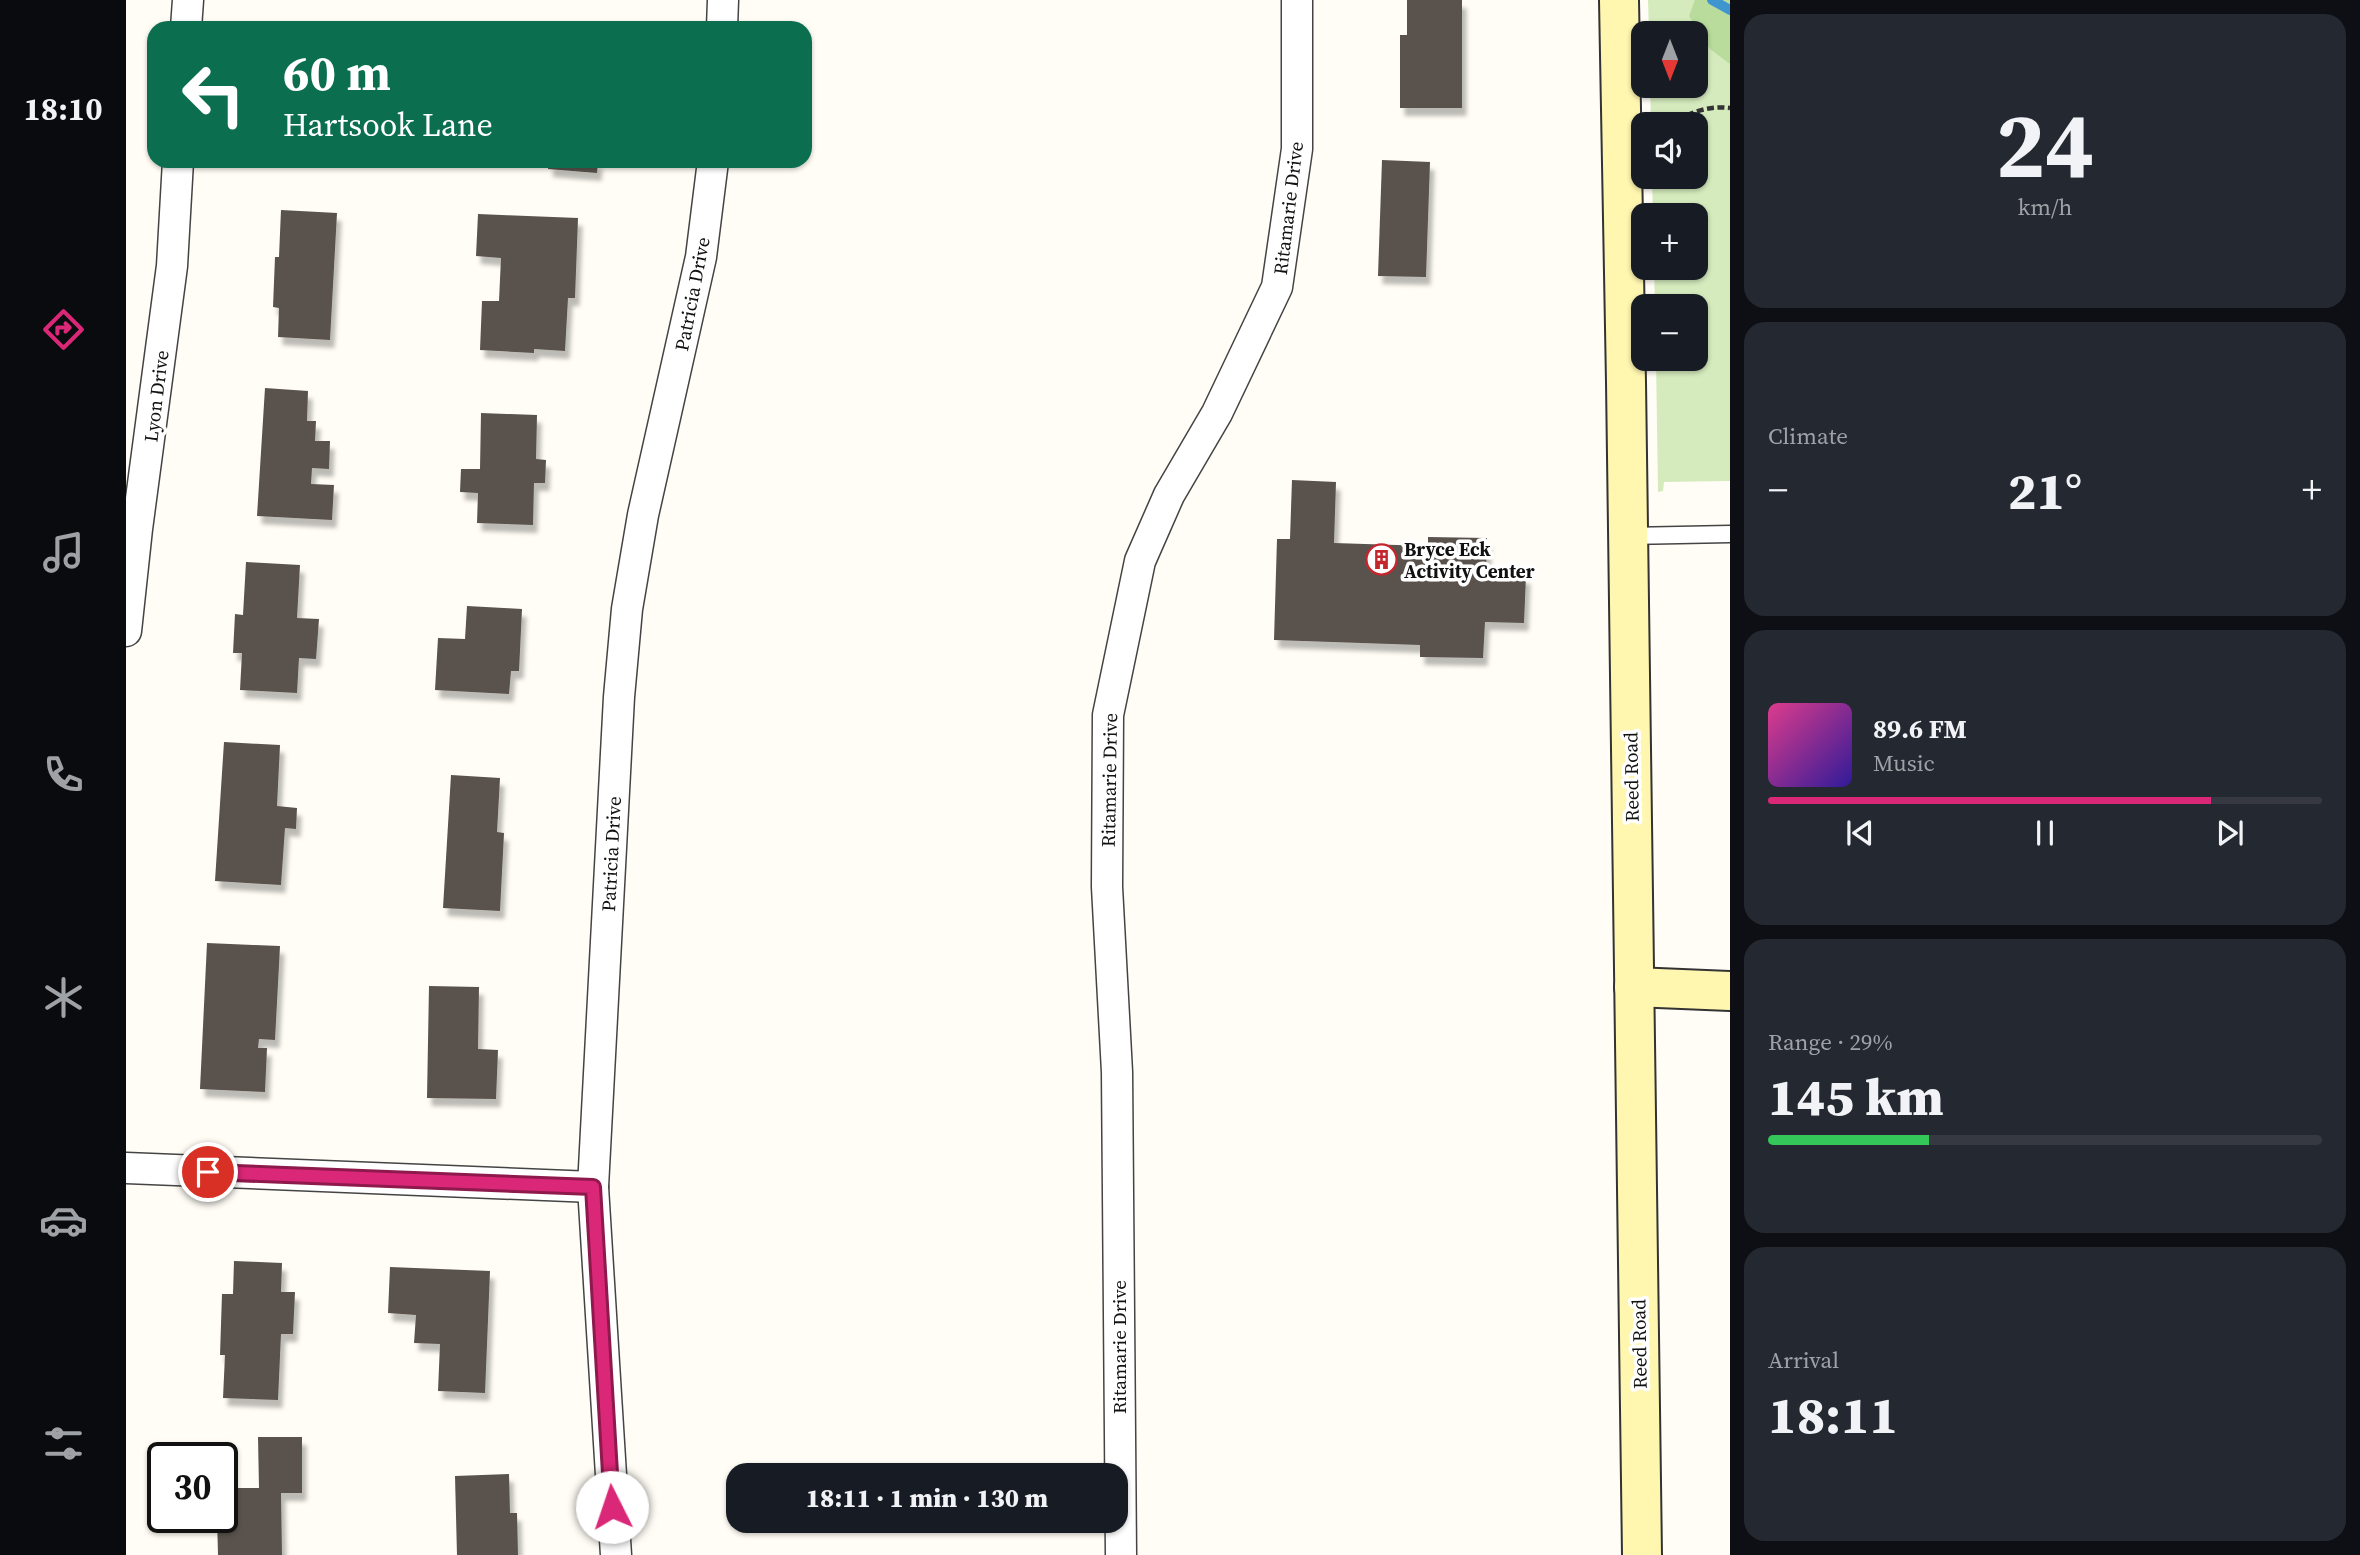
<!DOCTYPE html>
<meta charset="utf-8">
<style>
body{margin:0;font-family:"Source Serif 4",serif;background:#242831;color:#f1f3f6;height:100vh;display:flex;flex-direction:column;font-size:26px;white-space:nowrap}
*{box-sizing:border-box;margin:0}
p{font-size:23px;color:#9ea1a6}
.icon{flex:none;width:38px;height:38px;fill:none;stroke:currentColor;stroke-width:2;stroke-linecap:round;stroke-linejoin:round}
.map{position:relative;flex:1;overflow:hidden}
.sheet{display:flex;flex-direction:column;gap:14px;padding:14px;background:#0d0f14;width:630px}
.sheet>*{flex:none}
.top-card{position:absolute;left:21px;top:21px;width:665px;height:147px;border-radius:21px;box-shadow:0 2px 5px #0004;background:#0b6e4f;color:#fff;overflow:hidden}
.needle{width:46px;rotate:180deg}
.buttons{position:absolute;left:1505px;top:21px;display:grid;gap:14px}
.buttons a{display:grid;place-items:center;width:77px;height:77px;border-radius:14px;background:#171b24;box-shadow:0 2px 5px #0004;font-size:35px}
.speed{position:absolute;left:21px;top:1442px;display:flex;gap:14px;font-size:35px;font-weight:700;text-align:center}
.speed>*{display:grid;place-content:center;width:91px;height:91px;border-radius:50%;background:#171b24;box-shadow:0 2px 5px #0004;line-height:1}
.speed .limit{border:4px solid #111;border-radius:10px;background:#fff;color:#111}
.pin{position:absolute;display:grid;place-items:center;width:60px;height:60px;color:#fff;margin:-30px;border:4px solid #fff;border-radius:50%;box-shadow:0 2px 7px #0007}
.me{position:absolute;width:77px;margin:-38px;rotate:356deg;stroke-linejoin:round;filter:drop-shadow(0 0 5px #0008)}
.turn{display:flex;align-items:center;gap:24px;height:147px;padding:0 21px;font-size:32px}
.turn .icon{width:91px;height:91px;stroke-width:2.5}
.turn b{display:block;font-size:49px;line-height:60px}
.big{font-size:52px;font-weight:800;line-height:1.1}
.sheet .tile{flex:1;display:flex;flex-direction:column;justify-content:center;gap:10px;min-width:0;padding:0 24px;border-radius:21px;background:#242831}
.sheet .dial{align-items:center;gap:0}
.dial b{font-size:91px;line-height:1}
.song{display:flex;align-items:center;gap:21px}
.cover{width:84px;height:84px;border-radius:10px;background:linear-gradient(135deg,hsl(330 70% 55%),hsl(250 70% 35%))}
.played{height:7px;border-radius:4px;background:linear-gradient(90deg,#db2777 80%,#363941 80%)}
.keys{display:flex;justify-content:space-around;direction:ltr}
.heat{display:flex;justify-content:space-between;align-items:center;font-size:38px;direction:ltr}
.charge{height:10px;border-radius:5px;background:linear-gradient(90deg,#34c759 29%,#363941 0)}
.trip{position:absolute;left:600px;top:1463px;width:402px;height:70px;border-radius:21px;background:#171b24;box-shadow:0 2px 5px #0004;font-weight:800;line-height:70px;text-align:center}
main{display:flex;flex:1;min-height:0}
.tab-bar{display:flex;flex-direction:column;width:126px;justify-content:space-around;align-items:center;background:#090b0e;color:#9ea1a6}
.tab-bar .icon{width:49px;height:49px}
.tab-bar .selected{color:#db2777}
.tab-bar b{font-size:32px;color:#f1f3f6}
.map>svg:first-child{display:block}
</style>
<main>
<nav class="tab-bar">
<b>18:10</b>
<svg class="icon selected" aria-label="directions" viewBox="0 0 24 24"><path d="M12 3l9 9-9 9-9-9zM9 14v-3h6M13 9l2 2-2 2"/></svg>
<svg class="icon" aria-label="music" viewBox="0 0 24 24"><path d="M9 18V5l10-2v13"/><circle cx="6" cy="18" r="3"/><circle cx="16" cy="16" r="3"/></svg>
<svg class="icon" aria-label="phone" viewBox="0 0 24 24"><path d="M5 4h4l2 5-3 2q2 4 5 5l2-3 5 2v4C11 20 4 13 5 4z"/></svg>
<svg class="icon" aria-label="climate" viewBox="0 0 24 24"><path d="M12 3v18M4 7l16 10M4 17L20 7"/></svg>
<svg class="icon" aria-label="car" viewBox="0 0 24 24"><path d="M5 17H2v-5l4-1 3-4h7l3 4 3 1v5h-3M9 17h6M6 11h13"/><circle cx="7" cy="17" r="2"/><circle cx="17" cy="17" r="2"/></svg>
<svg class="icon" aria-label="filters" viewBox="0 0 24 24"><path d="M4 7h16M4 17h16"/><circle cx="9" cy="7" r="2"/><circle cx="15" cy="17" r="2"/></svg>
</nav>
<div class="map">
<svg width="1604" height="1555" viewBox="0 0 1604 1555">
<defs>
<filter id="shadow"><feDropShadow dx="4.5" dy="8" stdDeviation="2" flood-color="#0004"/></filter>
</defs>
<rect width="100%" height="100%" fill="#fffdf5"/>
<polygon fill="#d5ebbd" points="1522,0 1604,0 1604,481 1538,482 1537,491 1532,492 1530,359 1570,359 1570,306 1529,306 1528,268 1570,268 1570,215 1527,215 1526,177 1570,177 1570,124 1525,124 1524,86 1570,86 1570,33 1523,33"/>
<polygon fill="#b9dc9c" points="1569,0 1604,0 1604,64 1584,49 1563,16"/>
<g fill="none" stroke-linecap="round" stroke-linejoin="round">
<polyline stroke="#3f96cf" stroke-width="10" points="1586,0 1604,10"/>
</g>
<g fill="#5a524d" filter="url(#shadow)">
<polygon points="1281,0 1336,0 1336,108 1274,108 1274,35 1281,35"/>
<polygon points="1256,160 1304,162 1300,277 1252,276"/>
<polygon points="423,161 472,161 471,173 422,169"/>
<polygon points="155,210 211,213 204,340 152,337 153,308 147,307 149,257 153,257"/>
<polygon points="352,214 452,218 449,298 442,298 439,351 408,349 408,353 354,350 356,301 373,301 375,258 350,256"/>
<polygon points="139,388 182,391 181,421 190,421 189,441 204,441 203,469 186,468 185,484 208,485 206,520 131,516"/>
<polygon points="355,413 411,415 410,459 420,460 419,483 408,483 407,525 351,523 352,493 334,492 335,469 354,469"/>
<polygon points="1166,480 1210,482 1208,543 1302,546 1302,537 1361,538 1360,574 1400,576 1398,623 1359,622 1357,658 1294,657 1294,645 1148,640 1151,539 1164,539"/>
<polygon points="120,562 174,565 171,618 193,619 190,659 173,658 171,693 114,690 116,653 107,653 109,614 117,615"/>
<polygon points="341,606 396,609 393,671 385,671 383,694 309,690 312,638 339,639"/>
<polygon points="98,742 154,745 151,806 171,808 170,829 159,828 155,885 89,881"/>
<polygon points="325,775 374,778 371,832 378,833 374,911 317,908"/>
<polygon points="81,943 154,946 149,1040 133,1039 132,1048 141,1048 139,1092 74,1089"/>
<polygon points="303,986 353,987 352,1049 372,1050 370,1099 301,1098"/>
<polygon points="108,1261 156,1263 155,1292 169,1292 167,1334 155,1334 152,1400 97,1398 99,1355 94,1355 96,1294 107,1294"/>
<polygon points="264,1267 364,1271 359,1393 312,1391 314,1344 288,1343 290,1315 262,1313"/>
<polygon points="132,1437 176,1437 176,1493 155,1493 156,1555 92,1555 91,1517 96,1517 96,1488 133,1488"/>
<polygon points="383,1474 384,1513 391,1513 392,1555 331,1555 329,1476"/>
</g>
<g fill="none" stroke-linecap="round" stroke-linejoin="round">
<defs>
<polyline id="lane" points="1502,536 1604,534"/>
<g id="street">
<polyline points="60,28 62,0"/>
<polyline points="596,28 597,0"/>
<polyline points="0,631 11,529 46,266 52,161"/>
<polyline points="0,1168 467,1187"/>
<polyline points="490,1555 467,1187 493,697 501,609 517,515 575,257 587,161"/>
<polyline points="995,1555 991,1072 981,887 982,715 1014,561 1043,495 1091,413 1151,287 1171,149 1171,0"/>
</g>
<g id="secondary">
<polyline points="1493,0 1500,382 1516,1555"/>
<polyline points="1508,987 1604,991"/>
</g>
</defs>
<use href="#lane" stroke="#444" stroke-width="19"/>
<use href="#street" stroke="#444" stroke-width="33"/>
<use href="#secondary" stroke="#333" stroke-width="42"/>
<path stroke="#333" stroke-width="4.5" stroke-dasharray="7 3.5" stroke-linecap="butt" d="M1542,124C1562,114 1581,105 1604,108"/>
<use href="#lane" stroke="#fff" stroke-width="16"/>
<use href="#street" stroke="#fff" stroke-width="30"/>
<use href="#secondary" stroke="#fff6b0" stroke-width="38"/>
</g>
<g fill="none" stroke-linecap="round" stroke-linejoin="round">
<defs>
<polyline id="route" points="82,1172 467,1187 486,1507"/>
</defs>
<use href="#route" stroke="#8e194d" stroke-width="18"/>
<use href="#route" stroke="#db2777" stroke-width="12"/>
</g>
<defs>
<symbol id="building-ring" viewBox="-11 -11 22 22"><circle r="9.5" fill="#fff" stroke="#c4262e" stroke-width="1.5"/><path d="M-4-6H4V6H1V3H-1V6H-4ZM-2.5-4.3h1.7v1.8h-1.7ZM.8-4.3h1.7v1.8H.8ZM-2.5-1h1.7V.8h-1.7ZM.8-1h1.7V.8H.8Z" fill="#c4262e"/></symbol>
</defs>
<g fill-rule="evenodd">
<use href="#building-ring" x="1238" y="542" width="35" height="35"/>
</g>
<g text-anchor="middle" stroke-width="7" stroke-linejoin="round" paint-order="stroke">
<g font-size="19" fill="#111" stroke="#fff">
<text transform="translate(1162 208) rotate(-83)" y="7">Ritamarie Drive</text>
<text transform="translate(566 294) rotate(-79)" y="7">Patricia Drive</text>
<text transform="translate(30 396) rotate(-83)" y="7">Lyon Drive</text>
<text transform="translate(1505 777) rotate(-91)" y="7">Reed Road</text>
<text transform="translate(983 780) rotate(-89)" y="7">Ritamarie Drive</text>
<text transform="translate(485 854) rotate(-87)" y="7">Patricia Drive</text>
<text transform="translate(1513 1344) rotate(-91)" y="7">Reed Road</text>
<text transform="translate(993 1347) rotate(-90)" y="7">Ritamarie Drive</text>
</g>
<g font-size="19" font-weight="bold" fill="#111" stroke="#fff" text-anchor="start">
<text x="1278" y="556">Bryce Eck<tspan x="1278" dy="22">Activity Center</tspan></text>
</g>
</g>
</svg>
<div class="buttons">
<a><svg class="needle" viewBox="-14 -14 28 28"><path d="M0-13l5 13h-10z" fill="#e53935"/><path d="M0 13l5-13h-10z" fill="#9ea1a6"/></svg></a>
<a><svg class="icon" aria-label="sound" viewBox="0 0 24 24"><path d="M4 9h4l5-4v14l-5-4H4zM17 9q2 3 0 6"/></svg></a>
<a>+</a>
<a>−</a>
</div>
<div class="speed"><div class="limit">30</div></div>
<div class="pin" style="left:82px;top:1172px;background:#d93025"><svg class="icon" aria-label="arrive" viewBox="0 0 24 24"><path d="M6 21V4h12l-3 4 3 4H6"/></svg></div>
<svg class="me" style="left:486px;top:1507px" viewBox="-20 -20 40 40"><circle r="19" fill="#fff"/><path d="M0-13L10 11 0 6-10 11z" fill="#db2777"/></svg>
<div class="trip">18:11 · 1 min · 130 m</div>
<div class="top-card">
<div class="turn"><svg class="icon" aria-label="left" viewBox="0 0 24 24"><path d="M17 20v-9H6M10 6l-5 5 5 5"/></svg><div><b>60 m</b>Hartsook Lane</div></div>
</div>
</div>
<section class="sheet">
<div class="tile dial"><b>24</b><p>km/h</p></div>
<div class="tile"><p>Climate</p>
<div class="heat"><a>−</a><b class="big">21°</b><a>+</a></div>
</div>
<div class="tile">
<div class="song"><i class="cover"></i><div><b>89.6 FM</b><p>Music</p></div></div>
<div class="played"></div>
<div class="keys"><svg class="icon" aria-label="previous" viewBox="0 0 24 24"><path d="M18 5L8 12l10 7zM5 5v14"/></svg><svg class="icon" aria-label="pause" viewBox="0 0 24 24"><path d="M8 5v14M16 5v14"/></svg><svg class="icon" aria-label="next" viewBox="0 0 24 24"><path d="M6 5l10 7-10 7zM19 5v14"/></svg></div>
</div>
<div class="tile"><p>Range · 29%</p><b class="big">145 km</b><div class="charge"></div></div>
<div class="tile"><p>Arrival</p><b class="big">18:11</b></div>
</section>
</main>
